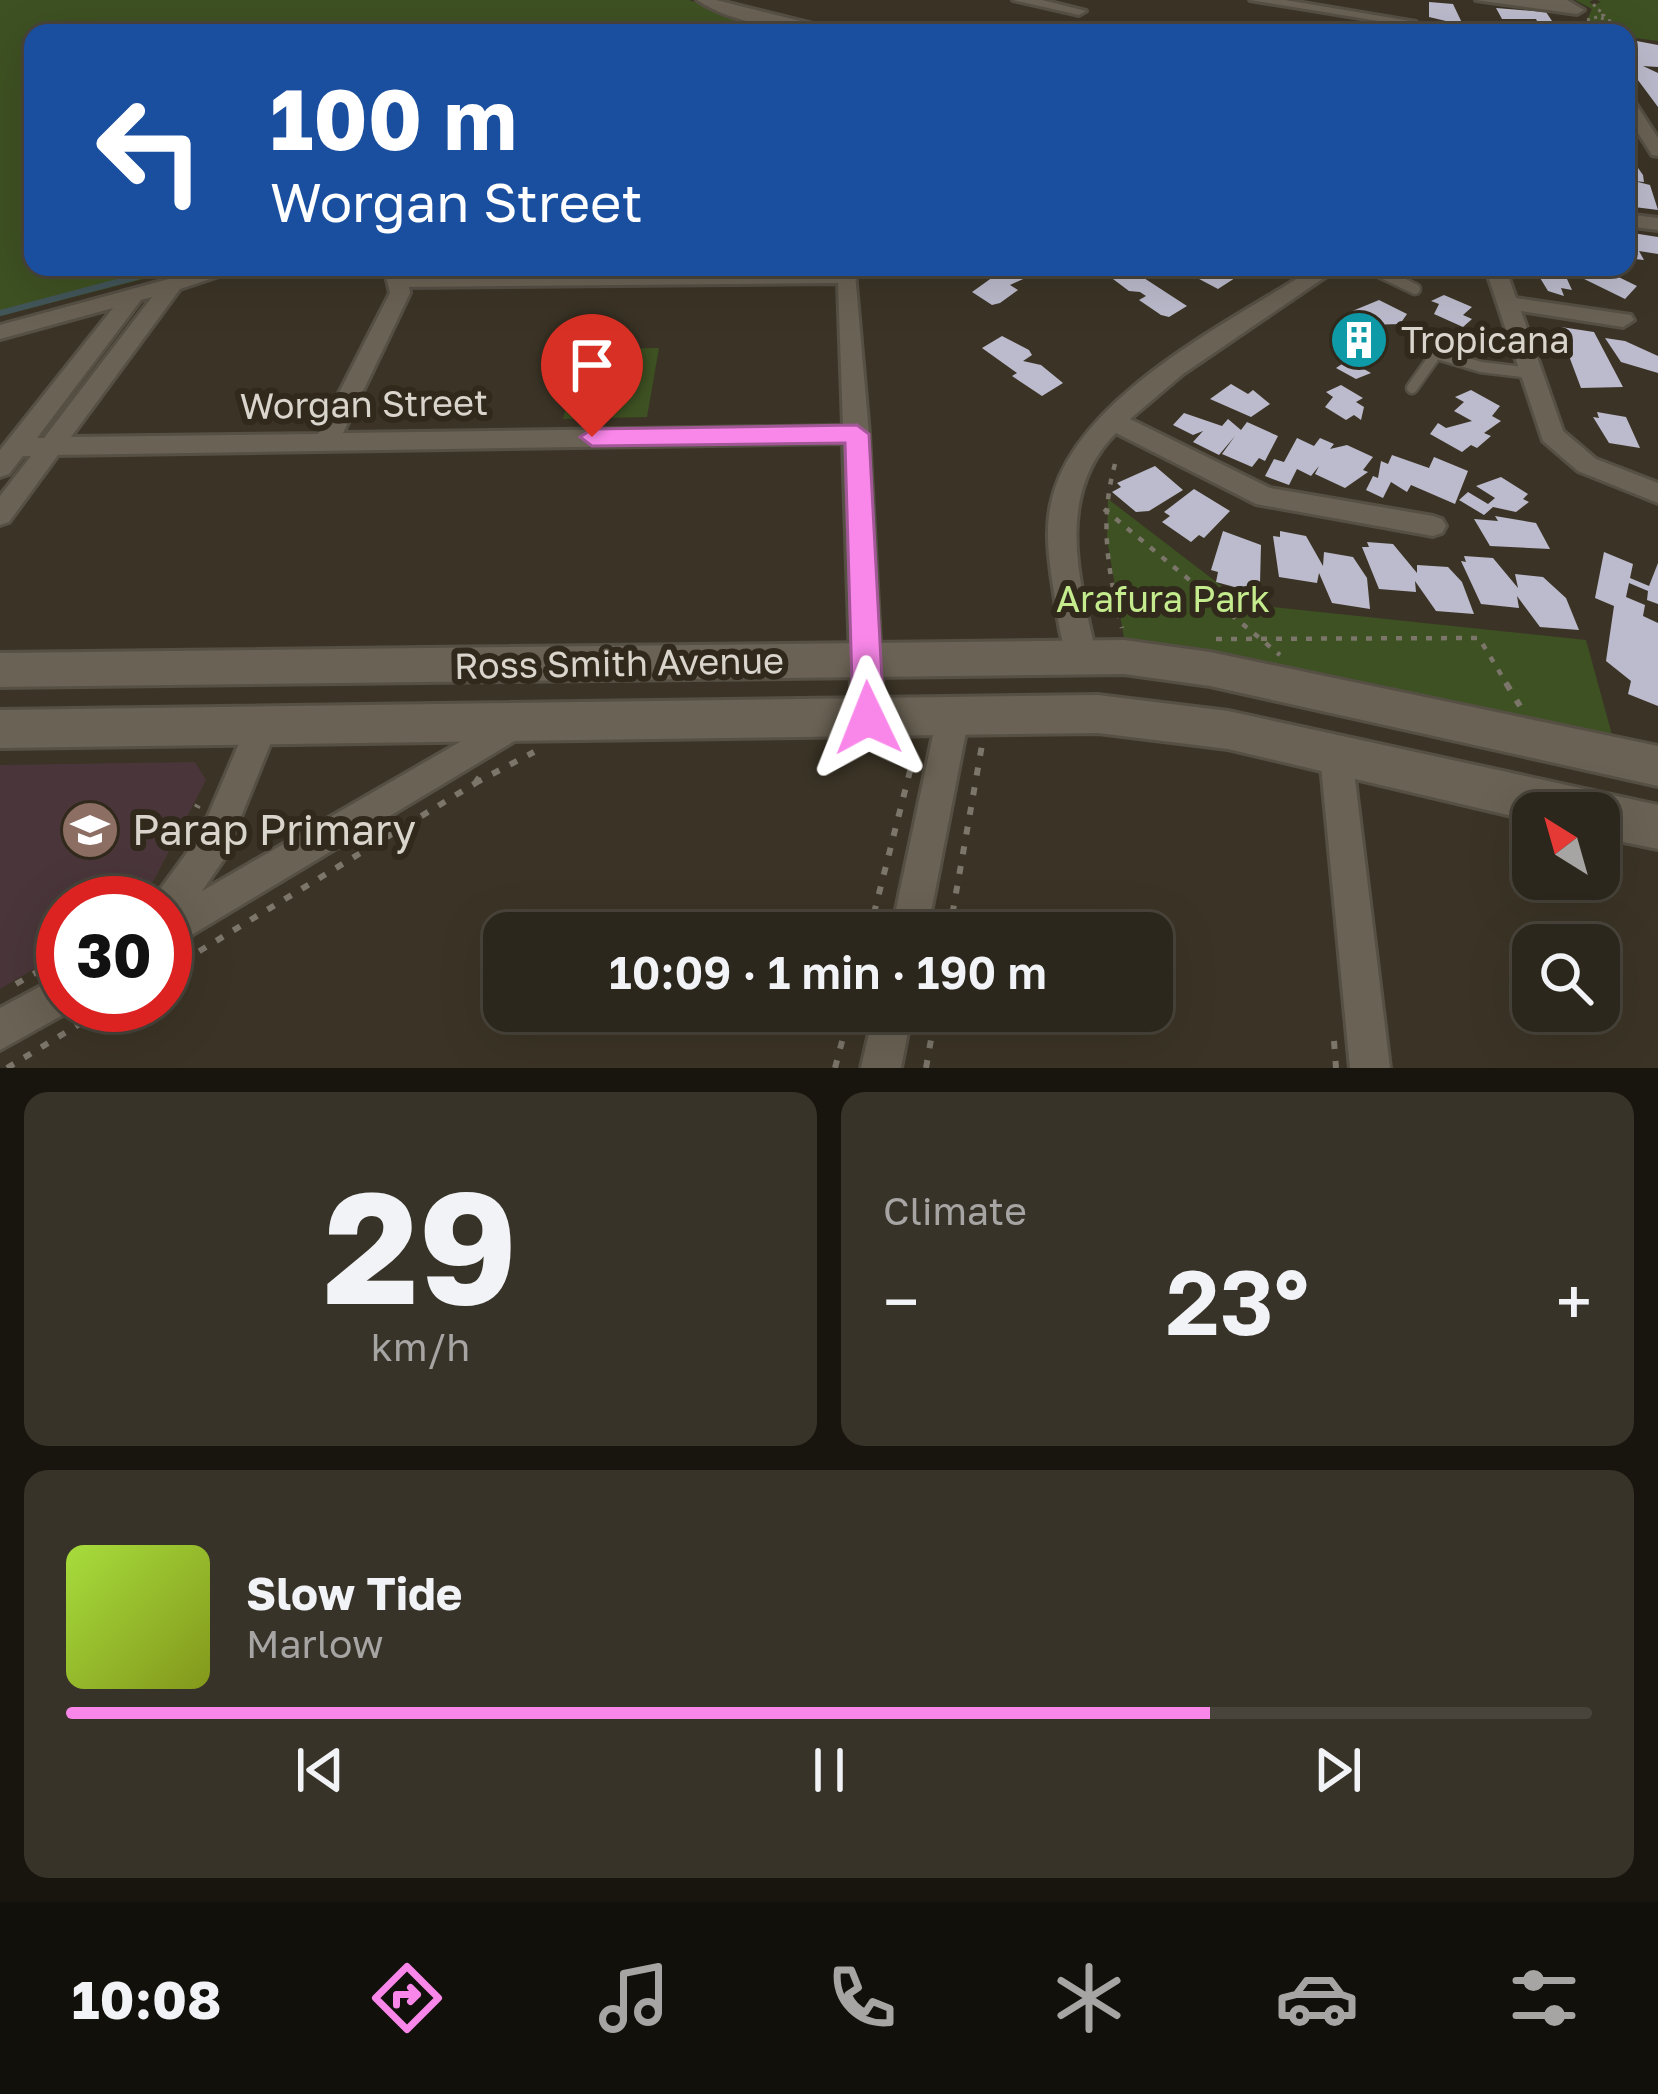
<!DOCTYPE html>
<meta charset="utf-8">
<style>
body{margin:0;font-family:"Golos Text",sans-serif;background:#383329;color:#f1f3f6;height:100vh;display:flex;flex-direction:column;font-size:45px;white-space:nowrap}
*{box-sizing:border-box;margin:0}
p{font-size:39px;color:#a6a5a3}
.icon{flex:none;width:66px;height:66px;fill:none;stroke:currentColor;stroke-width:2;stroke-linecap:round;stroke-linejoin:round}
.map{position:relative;height:1068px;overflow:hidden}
.panel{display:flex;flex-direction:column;gap:24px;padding:24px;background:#18150f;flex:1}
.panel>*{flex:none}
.hud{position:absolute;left:24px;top:24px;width:1611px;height:252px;border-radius:24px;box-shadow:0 12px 48px #0002,0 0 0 3px #48443b;background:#1a4fa0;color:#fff;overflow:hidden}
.needle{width:78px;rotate:323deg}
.tools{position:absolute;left:1512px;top:792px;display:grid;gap:24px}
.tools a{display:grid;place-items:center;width:108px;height:108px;border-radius:24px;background:#2c271c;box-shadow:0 12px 48px #0002,0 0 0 3px #48443b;font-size:60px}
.speed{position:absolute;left:36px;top:876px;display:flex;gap:24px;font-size:60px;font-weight:700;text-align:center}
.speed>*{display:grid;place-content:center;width:156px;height:156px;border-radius:50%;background:#2c271c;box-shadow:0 12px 48px #0002,0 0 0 3px #48443b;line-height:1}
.speed .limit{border:18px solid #d22;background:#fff;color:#111}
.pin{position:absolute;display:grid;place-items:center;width:102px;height:102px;color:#fff;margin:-123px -51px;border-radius:50% 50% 50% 0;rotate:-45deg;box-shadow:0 0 12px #0007}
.pin .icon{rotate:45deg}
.me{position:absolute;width:132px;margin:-66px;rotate:358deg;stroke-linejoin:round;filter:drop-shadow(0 0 9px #0008)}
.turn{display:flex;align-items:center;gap:42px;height:252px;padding:0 48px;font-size:54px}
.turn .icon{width:156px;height:156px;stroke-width:2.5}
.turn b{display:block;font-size:84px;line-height:102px}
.big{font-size:90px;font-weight:600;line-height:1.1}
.panel .widget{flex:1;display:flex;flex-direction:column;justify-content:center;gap:18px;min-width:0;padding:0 42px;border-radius:24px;background:#383329}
.panel .dial{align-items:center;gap:0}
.dial b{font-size:156px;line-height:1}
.song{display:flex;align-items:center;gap:36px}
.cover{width:144px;height:144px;border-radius:18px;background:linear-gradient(135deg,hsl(80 70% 55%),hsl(70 70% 35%))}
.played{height:12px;border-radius:6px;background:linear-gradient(90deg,#f987e9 75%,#48443b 75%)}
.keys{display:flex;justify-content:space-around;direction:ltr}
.heat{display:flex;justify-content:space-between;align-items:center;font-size:66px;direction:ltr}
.panel .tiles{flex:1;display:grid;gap:24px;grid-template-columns:1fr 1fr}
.widget:last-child{grid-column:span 2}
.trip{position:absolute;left:483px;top:912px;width:690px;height:120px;border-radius:24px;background:#2c271c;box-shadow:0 12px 48px #0002,0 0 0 3px #48443b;font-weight:600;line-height:120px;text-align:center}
.tabs{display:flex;height:192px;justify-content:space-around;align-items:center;background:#12100b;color:#a6a5a3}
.tabs .icon{width:84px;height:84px}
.tabs .active{color:#f987e9}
.tabs b{font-size:54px;color:#f1f3f6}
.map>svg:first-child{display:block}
</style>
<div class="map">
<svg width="1658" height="1068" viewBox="0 0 1658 1068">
<rect width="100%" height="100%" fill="#3b3426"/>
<polygon fill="#4a363a" points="195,762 206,780 154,880 132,903 63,903 63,952 0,989 0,765"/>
<g fill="#3e5122">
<polygon points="0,0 689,0 743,20 734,33 33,33 33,267 190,267 0,316"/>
<polygon points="1575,0 1593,0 1589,2 1594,5 1601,2 1597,0 1658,0 1658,41 1597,33 1587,20 1592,9"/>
<polygon points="659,348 647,417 563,419 581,349"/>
<polygon points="1108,499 1245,604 1586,640 1614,742 1124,638 1107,539"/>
</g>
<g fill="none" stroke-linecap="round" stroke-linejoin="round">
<polyline stroke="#425559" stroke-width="6" points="0,313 174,267"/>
</g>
<g fill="#bcbbcd">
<polygon points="1429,2 1453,4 1463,25 1429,17"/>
<polygon points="1496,8 1546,12 1560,33 1518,33 1505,22 1529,26 1526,22 1538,23 1536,19 1502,19"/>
<polygon points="1626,39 1658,45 1658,67 1643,66 1658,73 1658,107 1626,64"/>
<polygon points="1626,151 1643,175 1644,182 1634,181 1650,185 1658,210 1626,206 1626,190 1631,191"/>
<polygon points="1626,232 1658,237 1658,254 1639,251 1644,260 1626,258"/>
<polygon points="1007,267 1043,270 1010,285 1018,290 1000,303 992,305 972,292"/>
<polygon points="1075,267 1127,267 1187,306 1169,317 1161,315 1139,300 1146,296 1140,292 1129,291 1105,273 1097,277"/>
<polygon points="1195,267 1217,267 1235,278 1218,289 1186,272"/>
<polygon points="1588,267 1598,267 1637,286 1625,299 1578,276"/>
<polygon points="1534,268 1562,268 1572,290 1561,288 1564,296 1548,291"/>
<polygon points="1444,295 1472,307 1463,315 1472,319 1463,327 1434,314 1439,304 1431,301"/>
<polygon points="1379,300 1407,314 1400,324 1368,325 1381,332 1374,342 1381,346 1356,351 1370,358 1362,368 1371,373 1356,379 1336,368 1342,364 1332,352 1346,342 1338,338 1349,330 1342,326 1357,316 1350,312"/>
<polygon points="1561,327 1594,332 1623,387 1581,388 1569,356 1557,354 1552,340 1566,342"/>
<polygon points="1002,336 1029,350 1032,355 1023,361 1041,365 1063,383 1042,396 1012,376 1017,373 982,348"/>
<polygon points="1605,338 1625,341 1658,356 1658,373 1621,362"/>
<polygon points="1231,384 1248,394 1253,390 1270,404 1251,417 1210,399"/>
<polygon points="1341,385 1363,398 1356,402 1364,407 1361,420 1354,415 1346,420 1325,407 1333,397 1326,392"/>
<polygon points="1471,390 1500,406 1492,416 1501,421 1484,433 1491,436 1477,448 1471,445 1462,452 1430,434 1438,423 1446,428 1472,421 1454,411 1464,402 1455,397"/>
<polygon points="1597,412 1626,417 1640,448 1609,443 1593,417 1599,418"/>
<polygon points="1184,413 1222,426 1228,419 1241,430 1247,422 1278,436 1265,461 1259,458 1252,467 1222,454 1235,436 1219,455 1193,442 1203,431 1193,435 1173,425"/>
<polygon points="1297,438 1314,446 1320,438 1334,444 1330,449 1347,445 1373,457 1363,470 1368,472 1345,488 1315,474 1319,466 1311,476 1297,469 1289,485 1265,476 1274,459 1284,462"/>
<polygon points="1392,455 1429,468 1434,457 1468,471 1455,504 1411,485 1407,492 1391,482 1383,498 1366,490 1373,476 1378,478 1381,461 1388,464"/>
<polygon points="1155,466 1183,490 1149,511 1136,512 1112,492 1121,487 1117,483"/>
<polygon points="1501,477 1528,494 1523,499 1529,502 1516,512 1493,507 1484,515 1459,500 1468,492 1488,504 1495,498 1476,486"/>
<polygon points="1194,489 1230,511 1204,538 1199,535 1191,542 1162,522 1170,516 1164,512"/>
<polygon points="1495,516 1536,523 1550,549 1490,546 1474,519 1498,521"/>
<polygon points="1223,531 1261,545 1260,583 1255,582 1253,592 1216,582 1218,572 1211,570"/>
<polygon points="1280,531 1306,536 1323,566 1324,552 1353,557 1367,578 1370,609 1332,603 1319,573 1317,583 1279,577 1273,536 1280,537"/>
<polygon points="1367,542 1393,544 1417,573 1417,565 1448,567 1462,582 1474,614 1436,611 1415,581 1416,592 1379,589 1362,547 1369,547"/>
<polygon points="1604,552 1633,564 1630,578 1649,586 1658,563 1658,604 1647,600 1648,591 1629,583 1626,597 1645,605 1643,616 1658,623 1658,706 1628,694 1631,681 1606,661 1614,606 1595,598"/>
<polygon points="1464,556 1493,558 1518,588 1515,574 1543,577 1566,598 1579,630 1540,627 1517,596 1519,608 1481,604 1461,561 1466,562"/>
</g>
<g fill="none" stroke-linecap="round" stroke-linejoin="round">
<defs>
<g id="lane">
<polyline points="1369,267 1415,289"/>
<polyline points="1417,348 1481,367 1531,373"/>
<polyline points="1412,388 1436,354"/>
</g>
<g id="street">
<path d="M697,0H716L849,33C803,33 735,26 697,0Z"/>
<polygon points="1013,0 1042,0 1086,11 1079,15"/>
<polygon points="1250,0 1285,0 1416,22 1409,26"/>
<polygon points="1476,0 1567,0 1584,10 1577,14"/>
<polygon points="1626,96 1632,98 1658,138 1658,156 1652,155 1626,114"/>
<polygon points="1626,214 1658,218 1658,230 1626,226"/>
<path d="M213,267H246L180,289L71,437L318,434L390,293L384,267H404L406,275L855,273L869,434L884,718L879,728L868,732L857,728L852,718L843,443L58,455L9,522L0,525V496L31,456H23L9,474L0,477V450L113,308L0,339V325ZM838,283L843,426L343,433L410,293L409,287ZM152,297L44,438H37L141,300Z"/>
<path d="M1316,267H1340L1183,374L1130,419L1270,488L1433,516L1442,519L1446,526L1442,533L1433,536L1256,504L1116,433C1054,495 1079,581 1097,657L1093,666L1082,670L1071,666C1060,642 1057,612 1053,586C1049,560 1045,530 1051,504C1072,398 1230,322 1316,267Z"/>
<polygon points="1485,267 1505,267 1516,298 1631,315 1634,320 1623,327 1521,311 1563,431 1596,459 1658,483 1658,503 1578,471 1543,441"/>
<polygon points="953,702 964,706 969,716 927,933 891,933 937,716 942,706"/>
<polygon points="517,709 528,713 533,723 528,733 165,951 165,903 150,903 200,835 251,715 262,711 273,715 278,725 224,859 202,891"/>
<polygon points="1336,740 1348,744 1352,755 1390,1068 1350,1068 1320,755 1324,744"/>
<polygon points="63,974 63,1005 77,1007 0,1050 0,1008"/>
<polygon points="874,1011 912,1011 901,1068 861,1068"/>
</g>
<g id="secondary">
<polygon points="1124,640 1210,652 1658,746 1658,786 1210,686 1124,674 0,687 0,653"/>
<polygon points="1098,695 1228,711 1658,805 1658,849 1599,837 1599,813 1533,813 1533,821 1228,749 1098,733 0,748 0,710"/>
</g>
</defs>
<use href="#lane" stroke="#554f44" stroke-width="15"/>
<use href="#street" stroke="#554f44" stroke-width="6"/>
<use href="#secondary" stroke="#554f44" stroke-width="6"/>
<g stroke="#7b756a" stroke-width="3" stroke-dasharray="3 4.5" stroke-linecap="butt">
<polyline points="1601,18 1614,22"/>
<polyline points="1587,20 1604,15 1593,4"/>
</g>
<g stroke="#7b756a" stroke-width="4.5" stroke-dasharray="6 9" stroke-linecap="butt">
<path d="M1115,464C1099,521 1108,572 1122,628"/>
<polyline points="1104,509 1280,655"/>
<polyline points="1216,639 1479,638 1508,686"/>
</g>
<g stroke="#7b756a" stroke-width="6" stroke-dasharray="8 12" stroke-linecap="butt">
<polyline points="1506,683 1520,706"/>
<polyline points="475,778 479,781 534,752"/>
<polyline points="178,843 198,805"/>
<polyline points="869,933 911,767 904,748"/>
<polyline points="949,933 982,745"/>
<polyline points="165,972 479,781"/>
<polyline points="16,984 63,957"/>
<polyline points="1334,1041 1336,1068"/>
<polyline points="7,1068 111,1005"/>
<polyline points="835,1068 850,1011"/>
<polyline points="926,1068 936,1011"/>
</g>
<use href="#lane" stroke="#6a6254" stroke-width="10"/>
<use href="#street" fill="#6a6254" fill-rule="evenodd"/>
<use href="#secondary" fill="#6a6254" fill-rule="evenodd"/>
</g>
<polygon fill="#f987e9" stroke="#a25897" stroke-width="3" points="857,425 869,434 884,718 880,728 868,732 857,728 853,718 845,443 592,446 580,437 592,429"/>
<defs>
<symbol id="building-disc" viewBox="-11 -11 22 22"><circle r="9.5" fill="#0f9aa8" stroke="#312a1c"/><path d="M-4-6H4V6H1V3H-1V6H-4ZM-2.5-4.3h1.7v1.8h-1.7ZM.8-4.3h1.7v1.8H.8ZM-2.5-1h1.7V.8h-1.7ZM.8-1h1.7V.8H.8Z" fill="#fff"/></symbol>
<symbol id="school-disc" viewBox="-11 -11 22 22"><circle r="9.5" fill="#8d6e63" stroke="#312a1c"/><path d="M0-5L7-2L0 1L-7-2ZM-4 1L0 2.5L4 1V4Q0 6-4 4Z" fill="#fff"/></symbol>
</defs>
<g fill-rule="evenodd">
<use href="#building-disc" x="1326" y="307" width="66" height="66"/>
<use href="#school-disc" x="57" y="797" width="66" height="66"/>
</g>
<g text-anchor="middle" stroke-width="12" stroke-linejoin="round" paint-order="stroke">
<g font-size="36" fill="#d9d4cc" stroke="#312a1c" text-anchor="start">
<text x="1401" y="353">Tropicana</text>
</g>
<g font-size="36" fill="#d9d4cc" stroke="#312a1c">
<text transform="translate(364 404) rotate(-1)" y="13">Worgan Street</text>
<text transform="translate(619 663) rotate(-1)" y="13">Ross Smith Avenue</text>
</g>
<g font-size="36" fill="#c4eb8d" stroke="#312a1c">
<text x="1163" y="612">Arafura Park</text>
</g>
<g font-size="42" fill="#d9d4cc" stroke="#312a1c" text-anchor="start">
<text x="132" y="845">Parap Primary</text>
</g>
</g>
</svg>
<div class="tools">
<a><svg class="needle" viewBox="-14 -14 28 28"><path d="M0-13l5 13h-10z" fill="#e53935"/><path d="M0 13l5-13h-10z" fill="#a6a5a3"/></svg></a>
<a><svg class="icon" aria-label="search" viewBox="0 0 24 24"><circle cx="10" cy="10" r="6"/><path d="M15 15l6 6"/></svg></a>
</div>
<div class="speed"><div class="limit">30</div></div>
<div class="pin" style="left:592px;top:437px;background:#d93025"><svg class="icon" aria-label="arrive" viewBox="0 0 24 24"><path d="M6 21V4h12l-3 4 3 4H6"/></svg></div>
<svg class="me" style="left:868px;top:718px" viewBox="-20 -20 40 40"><path d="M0-17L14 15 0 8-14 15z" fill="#f987e9" stroke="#fff" stroke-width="4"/></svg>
<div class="trip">10:09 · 1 min · 190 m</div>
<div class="hud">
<div class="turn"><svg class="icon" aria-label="left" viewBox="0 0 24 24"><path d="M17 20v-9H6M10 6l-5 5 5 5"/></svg><div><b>100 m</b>Worgan Street</div></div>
</div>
</div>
<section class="panel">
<div class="tiles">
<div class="widget dial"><b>29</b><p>km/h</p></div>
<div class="widget"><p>Climate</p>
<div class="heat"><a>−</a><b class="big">23°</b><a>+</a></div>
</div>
<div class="widget">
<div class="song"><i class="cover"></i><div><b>Slow Tide</b><p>Marlow</p></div></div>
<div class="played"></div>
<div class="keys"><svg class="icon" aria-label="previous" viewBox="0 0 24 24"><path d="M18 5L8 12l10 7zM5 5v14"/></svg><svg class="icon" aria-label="pause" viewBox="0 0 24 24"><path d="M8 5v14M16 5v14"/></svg><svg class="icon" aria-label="next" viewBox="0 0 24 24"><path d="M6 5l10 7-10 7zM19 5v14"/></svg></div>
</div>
</div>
</section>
<nav class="tabs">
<b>10:08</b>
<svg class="icon active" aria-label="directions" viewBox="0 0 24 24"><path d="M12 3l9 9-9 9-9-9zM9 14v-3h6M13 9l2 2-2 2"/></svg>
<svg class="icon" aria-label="music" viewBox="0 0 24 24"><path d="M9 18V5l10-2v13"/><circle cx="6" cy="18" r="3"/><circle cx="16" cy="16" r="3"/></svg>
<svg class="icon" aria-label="phone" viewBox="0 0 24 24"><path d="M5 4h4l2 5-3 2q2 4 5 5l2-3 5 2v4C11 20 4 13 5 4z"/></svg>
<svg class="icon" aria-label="climate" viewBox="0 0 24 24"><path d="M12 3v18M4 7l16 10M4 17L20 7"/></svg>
<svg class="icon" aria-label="car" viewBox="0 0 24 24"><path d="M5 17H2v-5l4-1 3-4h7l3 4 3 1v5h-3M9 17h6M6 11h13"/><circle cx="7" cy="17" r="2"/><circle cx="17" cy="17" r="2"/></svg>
<svg class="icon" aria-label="filters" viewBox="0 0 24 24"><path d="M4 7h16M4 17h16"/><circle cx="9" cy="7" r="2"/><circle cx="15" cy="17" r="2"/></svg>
</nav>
